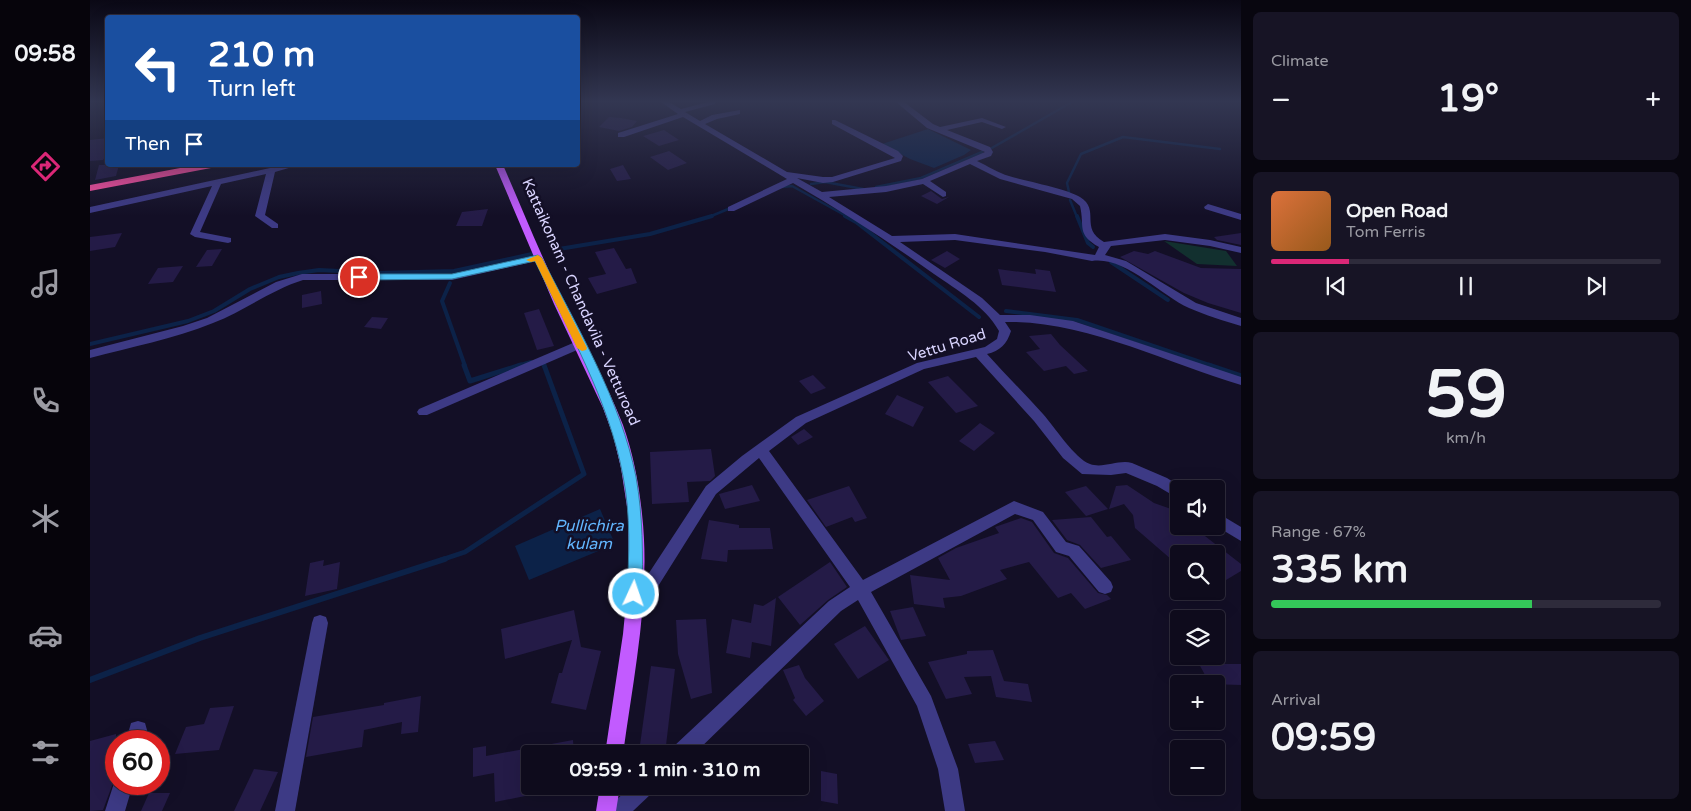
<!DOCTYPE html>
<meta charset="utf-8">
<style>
body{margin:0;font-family:"Varela Round",sans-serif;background:#171425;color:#f1f3f6;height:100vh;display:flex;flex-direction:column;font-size:19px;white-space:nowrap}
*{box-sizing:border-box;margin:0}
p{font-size:16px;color:#9b9ba3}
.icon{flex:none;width:28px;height:28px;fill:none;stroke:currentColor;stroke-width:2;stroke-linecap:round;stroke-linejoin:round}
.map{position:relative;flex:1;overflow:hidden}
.drawer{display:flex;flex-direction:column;gap:12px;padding:12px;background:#08060f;width:450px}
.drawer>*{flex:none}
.hud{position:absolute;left:15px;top:15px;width:475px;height:152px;border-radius:5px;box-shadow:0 5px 20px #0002,0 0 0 1px #2e2b3b;background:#1a4fa0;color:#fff;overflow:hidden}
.controls{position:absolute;left:1080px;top:480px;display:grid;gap:10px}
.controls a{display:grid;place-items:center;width:55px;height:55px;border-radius:5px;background:#0e0b1c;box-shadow:0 5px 20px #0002,0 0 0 1px #2e2b3b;font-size:25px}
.speed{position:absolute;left:15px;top:730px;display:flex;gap:10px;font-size:25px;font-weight:700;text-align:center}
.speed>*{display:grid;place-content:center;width:65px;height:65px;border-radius:50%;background:#0e0b1c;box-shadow:0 5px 20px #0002,0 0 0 1px #2e2b3b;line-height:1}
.speed .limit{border:8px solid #d22;background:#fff;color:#111}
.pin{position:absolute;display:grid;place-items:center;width:42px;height:42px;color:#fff;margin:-21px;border:2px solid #fff;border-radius:50%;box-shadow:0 1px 5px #0007}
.me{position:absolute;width:55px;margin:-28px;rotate:3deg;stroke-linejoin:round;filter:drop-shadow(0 0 4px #0008)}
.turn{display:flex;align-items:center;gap:18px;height:105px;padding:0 20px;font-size:22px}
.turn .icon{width:65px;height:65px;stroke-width:2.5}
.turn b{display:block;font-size:35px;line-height:42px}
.then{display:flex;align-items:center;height:48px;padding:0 20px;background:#0003;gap:10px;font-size:19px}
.big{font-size:38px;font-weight:700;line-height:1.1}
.drawer .card{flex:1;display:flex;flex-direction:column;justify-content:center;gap:8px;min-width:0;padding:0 18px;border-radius:8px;background:#171425}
.drawer .dial{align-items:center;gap:0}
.dial b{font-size:65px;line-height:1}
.song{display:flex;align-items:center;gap:15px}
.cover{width:60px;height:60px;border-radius:8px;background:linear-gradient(135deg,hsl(20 70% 55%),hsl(30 70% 35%))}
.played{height:5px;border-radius:2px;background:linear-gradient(90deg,#db2777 20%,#2e2b3b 20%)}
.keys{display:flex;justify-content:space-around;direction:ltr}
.heat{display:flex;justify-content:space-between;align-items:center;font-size:28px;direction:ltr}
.charge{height:8px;border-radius:4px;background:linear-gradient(90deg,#34c759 67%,#2e2b3b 0)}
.trip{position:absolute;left:431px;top:745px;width:288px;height:50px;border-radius:5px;background:#0e0b1c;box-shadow:0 5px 20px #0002,0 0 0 1px #2e2b3b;font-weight:700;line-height:50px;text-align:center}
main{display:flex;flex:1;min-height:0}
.dock{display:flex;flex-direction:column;width:90px;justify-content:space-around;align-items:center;background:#06040b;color:#9b9ba3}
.dock .icon{width:35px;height:35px}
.dock .selected{color:#db2777}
.dock b{font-size:22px;color:#f1f3f6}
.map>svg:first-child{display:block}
</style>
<main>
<nav class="dock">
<b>09:58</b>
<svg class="icon selected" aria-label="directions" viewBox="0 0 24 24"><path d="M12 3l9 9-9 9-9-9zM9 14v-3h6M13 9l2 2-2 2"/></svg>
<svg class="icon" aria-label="music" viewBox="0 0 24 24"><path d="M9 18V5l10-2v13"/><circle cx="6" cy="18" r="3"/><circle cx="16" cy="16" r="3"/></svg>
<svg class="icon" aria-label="phone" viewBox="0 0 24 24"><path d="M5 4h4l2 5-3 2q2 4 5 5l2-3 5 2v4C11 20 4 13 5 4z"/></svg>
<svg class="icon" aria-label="climate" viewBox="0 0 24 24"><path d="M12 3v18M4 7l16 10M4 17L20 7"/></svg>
<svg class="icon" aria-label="car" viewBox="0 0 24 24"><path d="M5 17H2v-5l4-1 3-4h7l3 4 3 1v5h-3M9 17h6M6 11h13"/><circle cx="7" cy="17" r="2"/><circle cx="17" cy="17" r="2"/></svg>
<svg class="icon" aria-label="filters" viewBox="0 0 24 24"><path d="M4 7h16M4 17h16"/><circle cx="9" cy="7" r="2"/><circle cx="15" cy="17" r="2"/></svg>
</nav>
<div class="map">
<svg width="1151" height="811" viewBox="0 0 1151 811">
<rect width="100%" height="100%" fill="#130f26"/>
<polygon fill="#12302f" points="1074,241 1136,251 1147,266 1107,264"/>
<g fill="#0c2248">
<polygon points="838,129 881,150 874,155 844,168 820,159 792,144"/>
<polygon points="510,509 525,544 439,580 425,546"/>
</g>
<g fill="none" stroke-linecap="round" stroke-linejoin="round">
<g stroke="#0c2248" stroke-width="2.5">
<polyline points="900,149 982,102"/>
<polyline points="721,184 735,182 773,189"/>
<polyline points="692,187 702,186 758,217"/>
<polyline points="786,187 831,178 892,152"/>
<polyline points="979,192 977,183 991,154 1033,137 1130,149"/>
<polyline points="980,200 987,217"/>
<polyline points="619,217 643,207"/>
</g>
<g stroke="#0c2248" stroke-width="4">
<polyline points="755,216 766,222 889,317"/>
<polyline points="987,216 998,243 1003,247"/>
<polyline points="463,250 560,234 622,216"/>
<polyline points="1021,262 1078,300"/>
<polyline points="360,283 352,301 375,366"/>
<polyline points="916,311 987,320 1122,366"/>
<polyline points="0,344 98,321 124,311 160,289 189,277 208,273 229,270 290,273 364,271 442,254"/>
<polyline points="452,360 454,366"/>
<polyline points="427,366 441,362"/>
</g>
<g stroke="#0c2248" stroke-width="5">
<polyline points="374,365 380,381 431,365"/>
<polyline points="1119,365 1151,376"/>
<polyline points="351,560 375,552 494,474 454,365"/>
</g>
<polyline stroke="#0c2248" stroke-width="6" points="0,680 110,638 355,559"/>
</g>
<g fill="#241b47">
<polygon points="519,117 531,118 547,121 542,127 529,131 509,127"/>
<polygon points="574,130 589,140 569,146 553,136"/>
<polygon points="18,138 18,153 13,160 0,161 0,140"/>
<polygon points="579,151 597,163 578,170 560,157"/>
<polygon points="9,165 29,165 26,176 5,180"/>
<polygon points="533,165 541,179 527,181 520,169"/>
<polygon points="841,191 852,199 859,197 847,204 831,196"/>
<polygon points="398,209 392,226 366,226 372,212"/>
<polygon points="32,233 25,247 0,251 0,237"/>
<polygon points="1151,233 1151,245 1127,240 1124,237"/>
<polygon points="524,248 536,269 541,268 547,283 507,294 498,278 516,274 505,252"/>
<polygon points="132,249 122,266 106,267 117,250"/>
<polygon points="857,251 870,259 855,268 841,260"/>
<polygon points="1044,251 1058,254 1065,251 1111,268 1151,269 1151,313 1118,303 1094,293 1030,257"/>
<polygon points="93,266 83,282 58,284 68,268"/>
<polygon points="908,269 946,274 945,269 960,271 966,292 912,285"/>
<polygon points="231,291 232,304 212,308 212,295"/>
<polygon points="449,309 464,346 447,350 434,313"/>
<polygon points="282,317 298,318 291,329 274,327"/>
<polygon points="961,334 970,345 998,371 984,374 976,366 954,371 936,352 950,349 939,336"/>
<polygon points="723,375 736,388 721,394 709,381"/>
<polygon points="858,376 888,406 866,413 838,382"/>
<polygon points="807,395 834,407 823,427 795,414"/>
<polygon points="890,423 905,433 884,451 869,441"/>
<polygon points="714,429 723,437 708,445 701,437"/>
<polygon points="621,449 625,476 620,481 597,482 599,502 562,504 560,452"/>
<polygon points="662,485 670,501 635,509 629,494"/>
<polygon points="1037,485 1064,503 1084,510 1089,515 1089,526 1102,526 1151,564 1151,571 1126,586 1126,554 1089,554 1089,566 1045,528 1043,515 1034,504 1019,509 1026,486"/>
<polygon points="759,486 777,518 765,522 762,517 736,527 717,500"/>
<polygon points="996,486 1018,509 996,516 975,492"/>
<polygon points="1001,517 1017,537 1021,536 1041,560 1011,568 990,545 977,540 962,520"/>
<polygon points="931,518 942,522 964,553 978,558 1008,593 1017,595 1021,599 995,609 981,593 968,598 939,562 910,570 917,579 871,596 853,598 855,608 824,604 820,575 860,580 848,558 866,548 909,533 905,527"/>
<polygon points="619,520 649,525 649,528 680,528 683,549 638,550 637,562 611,559"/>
<polygon points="234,560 233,566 250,562 247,589 215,596 220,563"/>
<polygon points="740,562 757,587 738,600 710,625 688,597"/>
<polygon points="686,598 681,646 662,642 660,658 636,653 642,619 661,623 664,604 673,606"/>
<polygon points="823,607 836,636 811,640 800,611"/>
<polygon points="484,610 491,647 511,651 496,710 461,703 469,673 472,673 482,640 415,659 411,629"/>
<polygon points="616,619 622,693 601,699 588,654 586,620"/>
<polygon points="775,626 799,660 768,679 744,644"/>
<polygon points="903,650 914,681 938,684 942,702 906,697 901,676 874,677 882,694 856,699 838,662 877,654 877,651"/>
<polygon points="1109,664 1151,664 1151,685 1120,684"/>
<polygon points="709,665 715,678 734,701 716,716 703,700 705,698 693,670"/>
<polygon points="561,666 585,669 575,754 549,752"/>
<polygon points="331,696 328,732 311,734 312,722 274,730 272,747 216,757 223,717 294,705 294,703"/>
<polygon points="144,706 129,750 85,754 96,727 114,724 120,708"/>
<polygon points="26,734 26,775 13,810 0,811 0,741"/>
<polygon points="483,740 484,754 440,752 440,795 405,802 404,773 383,777 383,748 396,746 396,756"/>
<polygon points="905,741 914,760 885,763 878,744"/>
<polygon points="164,769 188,772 170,811 144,811"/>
<polygon points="731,771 747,774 748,804 731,801"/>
<polygon points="59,793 80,793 72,811 51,811"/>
</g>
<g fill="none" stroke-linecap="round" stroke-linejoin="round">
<g fill="#3d3a85" fill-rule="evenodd">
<path d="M571,102H579L591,109L618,102H626L625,104L595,112L610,121L622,115L650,110V114L627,119L615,124L697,172L733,177H742L805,158L742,124V120H745L808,151L813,156L811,161L743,182L733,183L707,178L732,192L796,186L832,179L895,152L837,128L806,102H814L843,124L850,127L892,118L916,127L912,129L892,122L857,130L900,147L903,152L901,156L887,161C898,166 908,173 919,176C936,181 978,189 990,197C1011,210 989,228 1014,242L1075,234L1120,240L1151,247V253L1120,246L1075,240L1021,246L1015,255L1036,261L1106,303L1151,318V326C1134,321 1115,315 1099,308C1070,295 1035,256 1002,261L955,252L865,240L810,242L892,298L910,315H940L983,321L1151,377V385C1076,363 994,320 915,322L921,331C917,344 910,351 897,354C915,374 934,393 953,414C964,426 985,459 1000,464C1013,469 1029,459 1042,463L1077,478L1094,489H1089V499L1067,486L1036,473L1021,475L992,474L973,458L944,421L886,357L834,369L716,423L679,451L773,580L924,501L953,512L976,542L989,546L1021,582L1023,587L1021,592L1015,594L1009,592L979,556L966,552L943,520L925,514L781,592L841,696L868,769L875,811H855L848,769L827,706L768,600L751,611L604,754H581L583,747L739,601L760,587L669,458L626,494L550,615L544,618L538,615L536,610L538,605L616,486L652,456L706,417L827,363L895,347L907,339L909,331C895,306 867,290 844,274C798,241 751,211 703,183L644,211H638V207L697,179L593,117L534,137H528V133L588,114ZM880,164L910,179L982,199L990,206C995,227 986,234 1009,247L1005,255L865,234L802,236L739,197L796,192L833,184L853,197L856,196V192L840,181Z"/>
<polygon points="194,165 209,165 185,172 175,215 188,224 188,228 182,228 165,216 176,174 131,184 110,232 141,238 141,242 138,243 105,237 100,234 122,186 0,213 0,207"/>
<polygon points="1118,204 1151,214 1151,220 1115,209 1114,207"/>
<path d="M448,255L451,256V260L362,280H213C181,290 154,311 123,323C83,339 41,347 0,358V350L93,326L117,318L186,282L212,274H362Z"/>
<polygon points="490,340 494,341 496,344 494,347 337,415 329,415 327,412 329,409"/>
<polygon points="1126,512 1151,527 1151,541 1126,526"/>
<polygon points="230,615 236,617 238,623 205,811 185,811 222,623 224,617"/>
<polygon points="48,721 55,723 57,730 54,741 36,741 41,723"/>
<polygon points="26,777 26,784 43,784 35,811 15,811"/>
<polygon points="541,786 565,786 562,793 543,811 519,811 522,804"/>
</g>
<g fill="#c25bff" fill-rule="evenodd">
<path d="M405,165H413C433,211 452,258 474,303C493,344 517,383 533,425C543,453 549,484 552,514C561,594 544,674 533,754H515L533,634L539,572L538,513L531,468L523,435L513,408L464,304Z"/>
<polygon points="510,786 530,786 526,811 506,811"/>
</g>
<polygon fill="#ff4fa3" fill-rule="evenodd" points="106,165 126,165 121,168 0,191 0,185"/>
</g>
<linearGradient id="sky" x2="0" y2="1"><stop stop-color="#0a0815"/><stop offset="0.47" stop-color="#333752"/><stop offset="1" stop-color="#333752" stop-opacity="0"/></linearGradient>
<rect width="1151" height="216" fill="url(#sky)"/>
<path fill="#4fc3f7" stroke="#337fa1" d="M448,255L452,258C487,327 531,401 546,477C553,516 553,555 552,594L550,599L544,601L539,599L537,594C539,555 541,516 533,476C519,400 478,330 445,261L362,279L269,280L264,277L269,274H362Z"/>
<polygon fill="#f59e0b" points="448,255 452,258 497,348 496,350 492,351 487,348 445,261 441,262 436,260"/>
<g text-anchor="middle" stroke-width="5" stroke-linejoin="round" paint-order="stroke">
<g font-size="15" fill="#d9d4ff" stroke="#130f26">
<text transform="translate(491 302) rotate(66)" y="5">Kattaikonam - Chandavila - Vetturoad</text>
<text transform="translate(857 345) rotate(-17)" y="5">Vettu Road</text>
</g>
<g font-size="16" font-style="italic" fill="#62b6ff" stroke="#130f26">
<text x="499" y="531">Pullichira<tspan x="499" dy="18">kulam</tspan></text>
</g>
</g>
</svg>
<div class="controls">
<a><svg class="icon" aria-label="sound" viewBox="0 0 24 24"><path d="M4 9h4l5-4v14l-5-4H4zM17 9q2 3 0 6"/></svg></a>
<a><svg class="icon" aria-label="search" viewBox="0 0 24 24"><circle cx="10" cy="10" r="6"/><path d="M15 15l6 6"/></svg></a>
<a><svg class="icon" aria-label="layers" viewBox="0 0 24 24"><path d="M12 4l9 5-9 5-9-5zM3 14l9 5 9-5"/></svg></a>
<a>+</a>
<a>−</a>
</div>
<div class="speed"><div class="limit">60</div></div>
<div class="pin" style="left:269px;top:277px;background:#d93025"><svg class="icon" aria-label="arrive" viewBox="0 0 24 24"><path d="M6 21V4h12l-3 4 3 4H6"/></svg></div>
<svg class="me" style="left:544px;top:594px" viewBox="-20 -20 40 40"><circle r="17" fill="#4fc3f7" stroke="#fff" stroke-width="3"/><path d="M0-11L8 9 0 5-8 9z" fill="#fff"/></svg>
<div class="trip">09:59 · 1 min · 310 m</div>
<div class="hud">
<div class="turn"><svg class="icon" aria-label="left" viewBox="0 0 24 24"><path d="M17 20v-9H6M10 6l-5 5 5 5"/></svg><div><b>210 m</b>Turn left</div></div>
<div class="then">Then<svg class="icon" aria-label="arrive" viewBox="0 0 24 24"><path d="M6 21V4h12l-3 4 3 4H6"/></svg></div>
</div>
</div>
<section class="drawer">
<div class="card"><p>Climate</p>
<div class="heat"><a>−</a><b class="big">19°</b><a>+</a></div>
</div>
<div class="card">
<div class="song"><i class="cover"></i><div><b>Open Road</b><p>Tom Ferris</p></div></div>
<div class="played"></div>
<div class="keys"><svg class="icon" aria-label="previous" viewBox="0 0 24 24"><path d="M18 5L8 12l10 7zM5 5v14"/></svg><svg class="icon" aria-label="pause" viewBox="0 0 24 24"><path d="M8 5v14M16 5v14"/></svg><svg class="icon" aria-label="next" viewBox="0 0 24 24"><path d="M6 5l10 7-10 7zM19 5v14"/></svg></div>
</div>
<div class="card dial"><b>59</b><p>km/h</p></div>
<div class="card"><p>Range · 67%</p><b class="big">335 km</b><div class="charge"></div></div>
<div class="card"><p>Arrival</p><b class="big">09:59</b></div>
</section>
</main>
